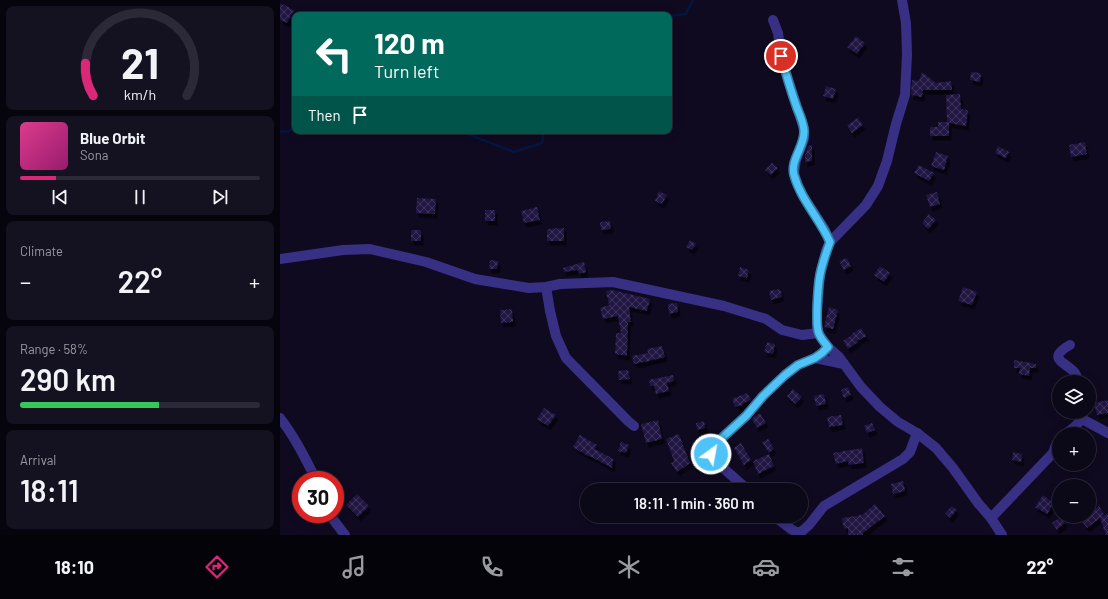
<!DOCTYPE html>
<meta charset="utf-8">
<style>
body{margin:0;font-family:Barlow,sans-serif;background:#141121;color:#f1f3f6;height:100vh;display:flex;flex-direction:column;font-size:15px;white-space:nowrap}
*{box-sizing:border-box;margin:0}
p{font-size:13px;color:#9a9aa2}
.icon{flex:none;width:22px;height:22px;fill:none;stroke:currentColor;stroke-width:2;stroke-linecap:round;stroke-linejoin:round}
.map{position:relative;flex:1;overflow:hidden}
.sheet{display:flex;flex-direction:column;gap:6px;padding:6px;background:#06040d;width:280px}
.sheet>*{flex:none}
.guide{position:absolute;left:12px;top:12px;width:380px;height:122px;border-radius:8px;box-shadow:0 2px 10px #0003,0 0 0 1px #2b2937;background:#00695c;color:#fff;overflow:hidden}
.controls{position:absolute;left:772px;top:375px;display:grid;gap:8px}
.controls a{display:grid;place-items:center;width:44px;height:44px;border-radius:50%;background:#0b0818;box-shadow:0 2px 10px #0003,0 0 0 1px #2b2937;font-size:20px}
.speed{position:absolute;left:12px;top:471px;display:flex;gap:8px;font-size:20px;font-weight:700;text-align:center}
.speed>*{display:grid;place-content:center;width:52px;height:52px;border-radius:50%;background:#0b0818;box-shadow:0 2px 10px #0003,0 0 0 1px #2b2937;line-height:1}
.speed .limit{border:6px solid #d22;background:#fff;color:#111}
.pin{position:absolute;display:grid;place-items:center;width:34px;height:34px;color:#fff;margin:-17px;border:2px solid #fff;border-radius:50%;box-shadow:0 1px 4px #0007}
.me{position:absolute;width:44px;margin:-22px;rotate:32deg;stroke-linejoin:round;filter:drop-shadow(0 0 3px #0008)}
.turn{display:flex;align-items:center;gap:14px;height:84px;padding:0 16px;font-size:18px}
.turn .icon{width:52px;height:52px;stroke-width:2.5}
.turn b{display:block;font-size:28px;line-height:34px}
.then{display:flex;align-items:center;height:38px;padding:0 16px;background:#0003;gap:8px;font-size:15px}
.big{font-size:30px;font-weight:600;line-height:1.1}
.sheet .tile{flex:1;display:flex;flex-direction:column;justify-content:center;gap:6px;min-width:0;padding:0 14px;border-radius:8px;background:#141121}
.sheet .dial{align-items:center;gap:0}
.dial svg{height:104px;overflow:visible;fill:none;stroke:#2b2937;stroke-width:7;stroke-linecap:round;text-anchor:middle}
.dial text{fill:#f1f3f6;stroke:none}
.song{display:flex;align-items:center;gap:12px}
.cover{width:48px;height:48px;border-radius:6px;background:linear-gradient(135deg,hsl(330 70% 55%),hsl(320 70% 35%))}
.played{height:4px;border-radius:2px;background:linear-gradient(90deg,#db2777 15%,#2b2937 15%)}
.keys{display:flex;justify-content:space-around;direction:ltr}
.heat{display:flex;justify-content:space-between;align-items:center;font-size:22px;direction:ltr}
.charge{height:6px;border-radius:3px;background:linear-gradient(90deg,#34c759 58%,#2b2937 0)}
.trip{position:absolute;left:300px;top:483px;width:228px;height:40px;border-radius:20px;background:#0b0818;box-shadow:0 2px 10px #0003,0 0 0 1px #2b2937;font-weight:600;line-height:40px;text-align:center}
.tabs{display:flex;height:64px;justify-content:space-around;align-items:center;background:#04030a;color:#9a9aa2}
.tabs .icon{width:28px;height:28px}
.tabs .current{color:#db2777}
.tabs b{font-size:18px;color:#f1f3f6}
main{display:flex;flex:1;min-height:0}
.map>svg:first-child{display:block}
</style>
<main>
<section class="sheet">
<div class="tile dial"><svg viewBox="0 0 100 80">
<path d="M14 69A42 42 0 1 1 86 69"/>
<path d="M14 69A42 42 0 0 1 8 44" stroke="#db2777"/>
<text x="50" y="56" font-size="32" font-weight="700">21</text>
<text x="50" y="72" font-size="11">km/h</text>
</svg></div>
<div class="tile">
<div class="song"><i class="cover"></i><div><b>Blue Orbit</b><p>Sona</p></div></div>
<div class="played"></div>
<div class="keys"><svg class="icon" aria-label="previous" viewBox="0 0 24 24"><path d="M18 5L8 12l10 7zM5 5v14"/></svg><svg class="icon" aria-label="pause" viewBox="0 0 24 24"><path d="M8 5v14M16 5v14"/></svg><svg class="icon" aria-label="next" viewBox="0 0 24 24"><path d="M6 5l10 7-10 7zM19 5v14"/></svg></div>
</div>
<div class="tile"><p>Climate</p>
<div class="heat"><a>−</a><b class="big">22°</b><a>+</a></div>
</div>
<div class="tile"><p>Range · 58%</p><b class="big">290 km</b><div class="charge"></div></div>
<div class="tile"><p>Arrival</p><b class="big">18:11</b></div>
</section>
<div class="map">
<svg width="828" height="535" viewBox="0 0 828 535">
<defs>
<pattern id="building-cross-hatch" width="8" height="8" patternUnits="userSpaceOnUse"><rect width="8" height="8" fill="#201443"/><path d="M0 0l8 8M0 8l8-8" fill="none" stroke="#40355f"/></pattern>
<filter id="shadow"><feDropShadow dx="2.5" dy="4.5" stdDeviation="0" flood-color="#0009"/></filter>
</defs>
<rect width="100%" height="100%" fill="#0f0a20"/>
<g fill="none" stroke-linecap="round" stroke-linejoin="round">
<g stroke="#04163f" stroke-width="2.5">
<polyline points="389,16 406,14 413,0"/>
<polyline points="0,131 6,132 15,128"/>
<polyline points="180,131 234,152 262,143 264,131"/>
</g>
</g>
<g fill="url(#building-cross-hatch)" filter="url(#shadow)">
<polygon points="0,3 14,10 7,23 0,20"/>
<polygon points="576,36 585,43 577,54 567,47"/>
<polygon points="642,72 656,83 671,81 672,90 643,90 642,97 631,95 632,80 639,81"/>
<polygon points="691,72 701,73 700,82 690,80"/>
<polygon points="546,86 556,89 553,99 543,96"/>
<polygon points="680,94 681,109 688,110 686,126 669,123 669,136 650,136 650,127 658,127 658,122 667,122 666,95"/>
<polygon points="578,118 583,125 572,133 567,125"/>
<polygon points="805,142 807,154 791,157 789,145"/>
<polygon points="532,145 532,161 525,162 525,156 528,146"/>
<polygon points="718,146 729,152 726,158 715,153"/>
<polygon points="656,152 668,156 664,170 651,166"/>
<polygon points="492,163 498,168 491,175 485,170"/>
<polygon points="639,165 654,173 649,181 634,173"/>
<polygon points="379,191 387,195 382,204 375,201"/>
<polygon points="657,192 660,204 650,207 646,195"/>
<polygon points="137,198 156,199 155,214 136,213"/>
<polygon points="257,207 260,220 244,223 241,211"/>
<rect x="205" y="210" width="10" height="11"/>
<polygon points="649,214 656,220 648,229 642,223"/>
<polygon points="330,221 331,229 321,230 320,222"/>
<polygon points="284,228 284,241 267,241 267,229"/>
<rect x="131" y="230" width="10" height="11"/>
<polygon points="410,240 416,244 412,250 406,247"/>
<polygon points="567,258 571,266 564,270 559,261"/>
<polygon points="210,260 218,261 217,269 209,269"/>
<polygon points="304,262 306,272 299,274 298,270 284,272 283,268"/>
<polygon points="600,266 610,273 604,282 594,275"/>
<polygon points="460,267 469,270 467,278 458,276"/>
<polygon points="683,287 697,292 692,305 678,301"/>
<polygon points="500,289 502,297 491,300 489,291"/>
<polygon points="332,290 370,299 367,311 349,307 351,322 348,322 347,356 335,354 336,333 341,333 338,316 323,319 320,308 329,305 326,291"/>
<polygon points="397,303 398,312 389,314 388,304"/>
<polygon points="549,307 558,310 553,329 544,327"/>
<polygon points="232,309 233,322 221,323 220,310"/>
<polygon points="581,328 587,337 584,337 577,341 578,342 568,349 563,341 573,334 571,334"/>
<polygon points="487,342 495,344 493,354 484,352"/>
<polygon points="382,346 385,357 369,361 354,364 352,356 368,353 367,349"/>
<polygon points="734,360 756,364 756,368 750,368 749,376 739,374 740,368 734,368"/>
<polygon points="348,370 350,379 339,380 338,371"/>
<polygon points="393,375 394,381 387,383 389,391 376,394 374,386 370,386 369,380"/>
<polygon points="568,387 571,395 564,398 561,390"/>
<polygon points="513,389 522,397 515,404 507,396"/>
<polygon points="467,393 471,400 462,404 463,405 455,407 452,399"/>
<polygon points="544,394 546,404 536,406 534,396"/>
<polygon points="828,400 828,413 817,415 814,403"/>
<polygon points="264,408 276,415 268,426 257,419"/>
<polygon points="480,413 486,423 477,428 472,419 475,416"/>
<polygon points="561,415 563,425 549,427 547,417"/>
<polygon points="378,420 382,439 366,443 361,424"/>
<polygon points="424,421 425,428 417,430 416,423"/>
<polygon points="592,423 595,430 587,433 584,426"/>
<polygon points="399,434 410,463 397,472 391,463 394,461 386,439"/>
<polygon points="300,435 317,445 315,449 333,459 332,468 310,456 310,457 293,447"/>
<polygon points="488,439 494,449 489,453 482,442"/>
<polygon points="341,442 349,445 346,453 338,451"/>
<polygon points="461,443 471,460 464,465 454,448"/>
<polygon points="582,448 584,463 569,465 568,461 556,464 553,453"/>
<polygon points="733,452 742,454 741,462 732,460"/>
<polygon points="489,454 494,466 478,474 473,461"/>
<polygon points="420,458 424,464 416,469 412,463"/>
<polygon points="623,481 625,491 613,494 611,484"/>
<polygon points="77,494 89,506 78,517 66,505"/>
<polygon points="763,495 774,503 767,514 755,507"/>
<polygon points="595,504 605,516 583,533 583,535 568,535 568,528 564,529 562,518 582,515"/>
<polygon points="672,506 677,510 670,518 665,513"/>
<polygon points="819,506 824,514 822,516 828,514 828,535 826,535 820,518 807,528 800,519 804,516 809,516 809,513"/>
<polygon points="781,517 785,523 777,530 772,523"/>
</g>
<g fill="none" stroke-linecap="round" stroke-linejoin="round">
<g stroke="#383084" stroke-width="10">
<polyline points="622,0 626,23 627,54 625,95 616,124 607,161 598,186 586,205 550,242 546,251 540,275 537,311 537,326 538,333 548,347 559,357 581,387 600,407 618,422 637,433 656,448 673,468 698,503 711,518 722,535"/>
<polyline points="493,20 498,33 501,56 506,73 524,129 524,139 516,160 514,173 517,183 523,196 545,230 550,242"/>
<polyline points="0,259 63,250 90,249 146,262 195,279 249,288 266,287 280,284 333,282 444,306 486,319 502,330 522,335 538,333"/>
<polyline points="266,287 270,311 276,336 286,358 348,421 354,426"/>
<path d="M790,345C765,359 786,362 795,373C797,376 797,379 798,382"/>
<polyline points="535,358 564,364"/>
<path d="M0,418C15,437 26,459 36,480"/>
<polyline points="802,419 828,433"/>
<path d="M786,434C794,427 802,422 803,412"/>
<path d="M468,490L433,459C431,454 430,451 433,446L466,416L483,396L505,375L518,365L535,358L542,353L548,347"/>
<polyline points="49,514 65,535"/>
<polyline points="494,516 511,529 516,532 521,532 529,525 544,506 623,459 630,452 637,433"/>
<polyline points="711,518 773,453 775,447 779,440"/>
</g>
</g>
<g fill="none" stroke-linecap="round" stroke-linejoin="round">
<defs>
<path id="route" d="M431,454V450L433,446L466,416L483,396L505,375L518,365L535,358L542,353L548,347C545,343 541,339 539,334C535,326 538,285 540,275C542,264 546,253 550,242C540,219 521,200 514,175C510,160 525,146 524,131C524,124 520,115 517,108C511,91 506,74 501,56"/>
</defs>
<use href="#route" stroke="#337fa1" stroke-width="10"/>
<use href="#route" stroke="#4fc3f7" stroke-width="7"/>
</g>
</svg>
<div class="controls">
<a><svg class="icon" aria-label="layers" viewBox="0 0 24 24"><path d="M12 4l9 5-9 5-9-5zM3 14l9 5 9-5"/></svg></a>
<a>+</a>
<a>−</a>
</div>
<div class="speed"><div class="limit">30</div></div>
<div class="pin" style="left:501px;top:56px;background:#d93025"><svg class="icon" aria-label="arrive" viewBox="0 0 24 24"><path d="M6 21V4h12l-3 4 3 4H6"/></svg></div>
<svg class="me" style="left:431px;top:454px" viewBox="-20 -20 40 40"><circle r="17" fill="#4fc3f7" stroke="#fff" stroke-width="3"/><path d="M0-11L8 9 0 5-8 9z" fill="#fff"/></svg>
<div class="trip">18:11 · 1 min · 360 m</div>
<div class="guide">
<div class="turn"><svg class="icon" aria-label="left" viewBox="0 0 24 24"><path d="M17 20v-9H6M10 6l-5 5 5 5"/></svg><div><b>120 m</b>Turn left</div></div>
<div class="then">Then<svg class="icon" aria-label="arrive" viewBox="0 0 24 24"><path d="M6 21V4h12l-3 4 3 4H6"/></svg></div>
</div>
</div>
</main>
<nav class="tabs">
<b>18:10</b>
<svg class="icon current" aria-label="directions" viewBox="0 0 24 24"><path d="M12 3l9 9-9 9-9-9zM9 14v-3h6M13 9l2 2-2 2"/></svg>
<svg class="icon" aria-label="music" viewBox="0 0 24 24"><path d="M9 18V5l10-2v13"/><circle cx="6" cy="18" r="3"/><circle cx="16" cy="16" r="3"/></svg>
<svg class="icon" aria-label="phone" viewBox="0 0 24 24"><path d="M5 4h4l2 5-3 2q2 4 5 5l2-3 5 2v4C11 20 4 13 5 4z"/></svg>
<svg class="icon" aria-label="climate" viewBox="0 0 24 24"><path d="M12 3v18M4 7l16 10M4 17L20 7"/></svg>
<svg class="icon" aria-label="car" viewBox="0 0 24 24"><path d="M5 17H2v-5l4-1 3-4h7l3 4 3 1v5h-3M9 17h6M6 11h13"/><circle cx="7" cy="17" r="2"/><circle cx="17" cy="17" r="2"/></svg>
<svg class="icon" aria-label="filters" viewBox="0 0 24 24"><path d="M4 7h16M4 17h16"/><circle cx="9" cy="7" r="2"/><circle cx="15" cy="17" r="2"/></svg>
<b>22°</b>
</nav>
